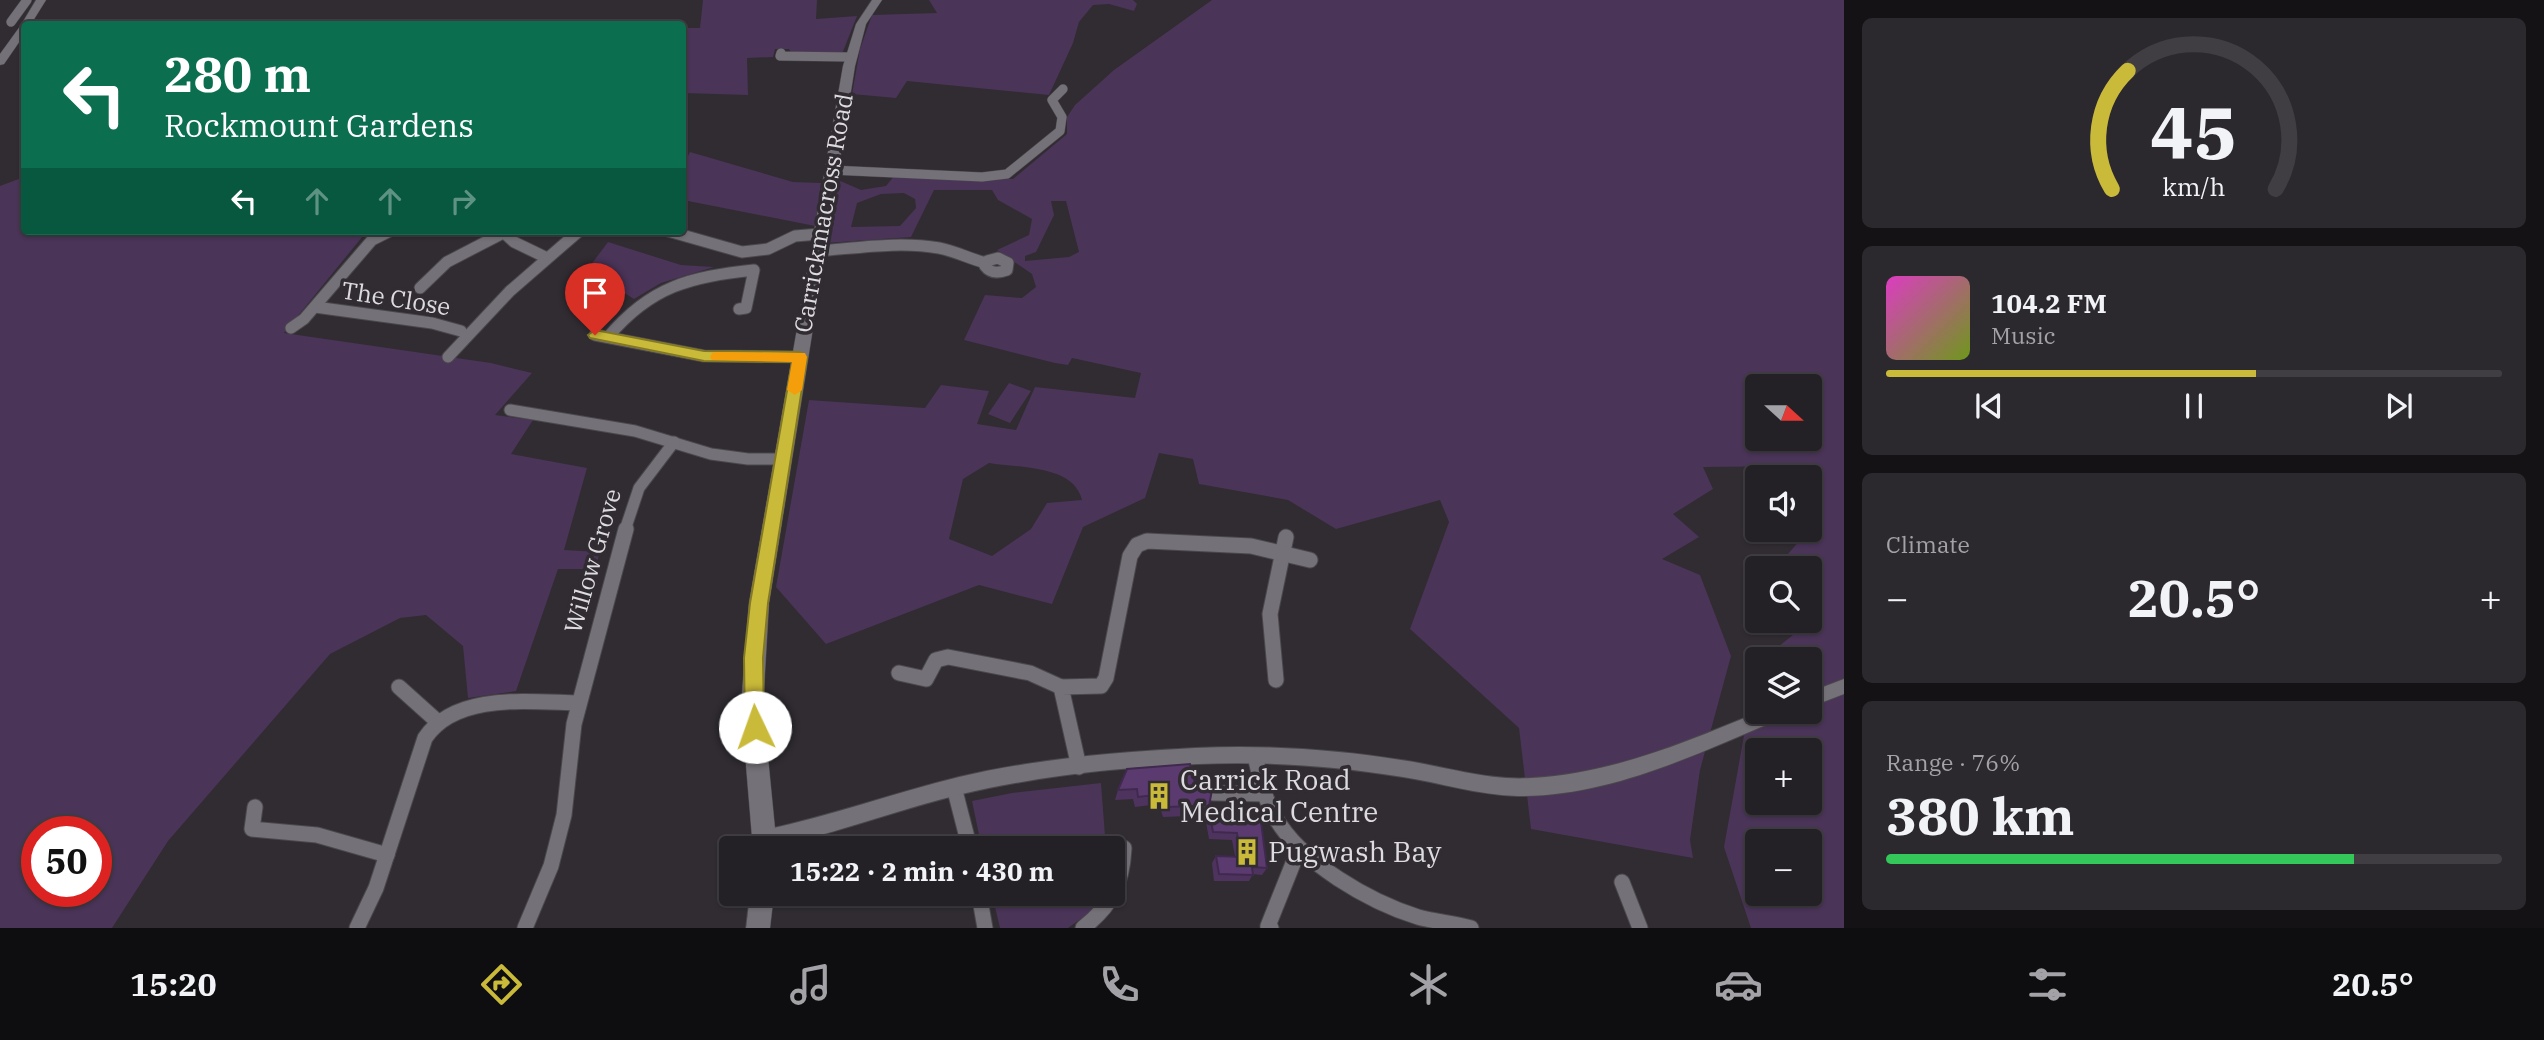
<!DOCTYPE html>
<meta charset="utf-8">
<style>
body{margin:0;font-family:"IBM Plex Serif",serif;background:#2c292e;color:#f1f3f6;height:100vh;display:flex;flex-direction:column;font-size:26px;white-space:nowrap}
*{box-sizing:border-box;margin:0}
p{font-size:23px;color:#a3a3a7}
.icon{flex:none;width:38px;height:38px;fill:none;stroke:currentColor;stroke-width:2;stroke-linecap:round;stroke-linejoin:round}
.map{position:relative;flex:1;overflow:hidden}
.side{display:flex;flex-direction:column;gap:18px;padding:18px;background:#141215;width:700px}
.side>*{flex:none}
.hud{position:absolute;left:21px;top:21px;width:665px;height:214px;border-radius:7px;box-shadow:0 2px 5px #0004,0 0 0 2px #413e43;background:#0b6e4f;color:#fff;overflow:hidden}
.needle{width:46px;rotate:111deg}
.fabs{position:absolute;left:1745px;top:374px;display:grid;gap:14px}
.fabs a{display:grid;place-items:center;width:77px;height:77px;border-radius:7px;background:#242126;box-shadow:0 2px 5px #0004,0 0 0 2px #413e43;font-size:35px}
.speed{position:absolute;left:21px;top:816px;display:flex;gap:14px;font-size:35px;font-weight:700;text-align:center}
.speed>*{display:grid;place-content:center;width:91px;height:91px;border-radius:50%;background:#242126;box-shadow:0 2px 5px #0004,0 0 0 2px #413e43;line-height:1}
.speed .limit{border:10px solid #d22;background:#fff;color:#111}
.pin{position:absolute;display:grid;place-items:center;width:60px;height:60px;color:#fff;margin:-72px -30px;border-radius:50% 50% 50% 0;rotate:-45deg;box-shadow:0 0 7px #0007}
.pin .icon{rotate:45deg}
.me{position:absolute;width:77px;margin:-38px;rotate:357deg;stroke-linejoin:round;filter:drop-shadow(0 0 5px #0008)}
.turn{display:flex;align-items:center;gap:24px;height:147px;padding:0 28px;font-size:32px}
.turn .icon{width:91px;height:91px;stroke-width:2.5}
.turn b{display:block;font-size:49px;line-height:60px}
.lanes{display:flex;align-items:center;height:66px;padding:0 28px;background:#0003;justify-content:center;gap:35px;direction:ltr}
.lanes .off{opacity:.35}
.big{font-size:52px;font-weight:700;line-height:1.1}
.side .tile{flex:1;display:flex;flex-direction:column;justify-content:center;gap:10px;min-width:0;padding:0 24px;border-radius:10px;background:#2c292e}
.side .dial{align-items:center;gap:0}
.dial svg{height:182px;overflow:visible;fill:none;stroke:#413e43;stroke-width:7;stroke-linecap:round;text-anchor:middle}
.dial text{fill:#f1f3f6;stroke:none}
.song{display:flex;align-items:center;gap:21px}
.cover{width:84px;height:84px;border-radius:10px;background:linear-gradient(135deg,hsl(310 70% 55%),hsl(80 70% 35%))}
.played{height:7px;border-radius:4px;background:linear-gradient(90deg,#caba39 60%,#413e43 60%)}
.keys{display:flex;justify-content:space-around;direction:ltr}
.heat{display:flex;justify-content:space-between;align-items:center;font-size:38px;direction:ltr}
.charge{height:10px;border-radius:5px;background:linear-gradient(90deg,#34c759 76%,#413e43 0)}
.trip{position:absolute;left:719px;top:836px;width:406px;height:70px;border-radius:7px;background:#242126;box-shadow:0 2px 5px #0004,0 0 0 2px #413e43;font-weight:700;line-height:70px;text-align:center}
.tabs{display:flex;height:112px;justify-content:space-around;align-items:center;background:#0e0d0f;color:#a3a3a7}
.tabs .icon{width:49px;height:49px}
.tabs .active{color:#caba39}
.tabs b{font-size:32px;color:#f1f3f6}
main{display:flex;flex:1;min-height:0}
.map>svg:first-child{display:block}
</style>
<main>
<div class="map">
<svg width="1844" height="928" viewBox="0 0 1844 928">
<rect width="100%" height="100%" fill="#302c32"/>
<g fill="#4a3458" fill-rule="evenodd">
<polygon points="703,0 817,0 816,19 857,16 842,54 792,54 789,49 775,49 773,57 747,58 748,95 683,93 682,28 700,28"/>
<polygon points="929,0 1133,0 1137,4 1134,11 1109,4 1093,5 1079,22 1073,43 1049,95 907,81 896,98 852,94 860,49 872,15 937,13"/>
<path d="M1212,0H1844V928H1751L1724,847L1757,663V712H1810V660H1761L1815,618L1822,604L1810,586V569H1798L1788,554L1800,540L1787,530H1810V492L1820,479L1807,466L1703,467L1713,489L1673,514L1699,537L1662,559L1700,575L1731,656L1700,770L1690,840L1693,858L1531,829L1519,728L1410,629L1449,522L1440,500L1336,529L1288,500L1199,484L1193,459L1159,453L1145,498L1083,527L1052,604L979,585L826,644L776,587L809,400L925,408L941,385L989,391L977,424L1016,430L1035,387L1135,398L1141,373L1072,358L1068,365L1055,363L964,340L985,295L1022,298L1036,287L1032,274L997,250L1029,235L1032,219L998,200L992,190H934L911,237L826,243L836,179L861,190L886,186L894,176L1013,179L1067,134V117L1075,105L1114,70ZM904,193L915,199L916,208L900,226L851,227L857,203L881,194ZM1051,201H1066L1079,252L1069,257L1025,261V256L1036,252L1054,215ZM1757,387H1810V439H1757ZM989,463C1018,468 1074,465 1082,500L1047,503L1031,529L992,556L949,539L963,479ZM1757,751H1810V803H1757ZM1757,842H1810V894H1757Z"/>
<polygon points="690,152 793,182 821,183 815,226 683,200 683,166"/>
<path d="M24,177V231H367L284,333L491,363L532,373L495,415L533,420L511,454L587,468L564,550L600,552L595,569H558L516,691L468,698L463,646L426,615L400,618L330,654L168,841L112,928H0V186ZM37,831H96V891H37Z"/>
<polygon points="608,242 681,265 714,267 661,283 634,299 587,270"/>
<polygon points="1009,383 1031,391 1010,423 988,414"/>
<polygon points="1101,783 1105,836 1094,835 1092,849 982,849 972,801 1012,793"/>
<polygon points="992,894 1098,894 1092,903 1096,908 1068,928 1000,928"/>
</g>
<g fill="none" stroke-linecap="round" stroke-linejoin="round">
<defs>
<g id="minor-far2">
<polyline points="11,22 27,0"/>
<polyline points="781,53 780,56 850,57"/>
<polyline points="831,170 982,177 1007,174 1060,131 1062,117 1052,100 1063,89"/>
</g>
<g id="minor-far1">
<polyline points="502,231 514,242 545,257"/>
<polyline points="668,231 742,252 768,249 795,236 820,234"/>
<path d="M818,251C858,248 899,241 939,248C955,251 970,259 986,263"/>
<path d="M998,258L1008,263L1007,270C999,273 991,274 985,266L987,261Z"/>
<polyline points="420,288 447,262 503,233"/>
<polyline points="315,307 432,323 461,331"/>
<polyline points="291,328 304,319 372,240 390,231"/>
<polyline points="595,335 704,356 800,357"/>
<path d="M608,337C651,286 690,277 754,270L746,308L739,309"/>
<polyline points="448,357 510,291 578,232"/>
<polyline points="510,410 635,431 711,454 748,459 783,459"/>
<polyline points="625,530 639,488 674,442"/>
</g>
<g id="minor">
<polyline points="899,673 926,679 936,660 948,657 1030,673 1061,687"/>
<polyline points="1276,680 1270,614 1286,537"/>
<polyline points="399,687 438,722"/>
<path d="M1255,756C1260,777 1264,798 1275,817C1301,863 1370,902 1418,917C1436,922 1454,923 1471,928"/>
<polyline points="1079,767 1061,687 1101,686 1106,678 1130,556 1137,545 1147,541 1251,546 1310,560"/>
<polyline points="954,787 970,849"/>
<polyline points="1213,793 1265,794"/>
<polyline points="255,807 252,829 317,835 387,855"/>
<polyline points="1622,882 1640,928"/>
<polyline points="979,894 985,928"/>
<path d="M357,928L376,888L425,738C456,692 530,702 579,703"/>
<polyline points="525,928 551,866 564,815 574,724 626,529"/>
<path d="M1083,928C1112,905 1122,885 1124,848"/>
<polyline points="1271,928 1268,926 1296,856 1302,850"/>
</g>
<g id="tertiary">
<polygon points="1844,679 1844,694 1810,707 1810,692"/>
<path d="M1759,712H1787L1785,717C1701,752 1611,797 1518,796C1479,795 1441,783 1403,777C1336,766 1266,761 1198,764C1119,767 1039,776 962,794C904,808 848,829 790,843L765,848L758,846L756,839L758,832L765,830C831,816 894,793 959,777C1036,759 1116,752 1195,748C1263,745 1333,749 1401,760C1444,766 1487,781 1531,778C1611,774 1686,742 1759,712Z"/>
</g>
<g id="secondary">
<polygon points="36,0 46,0 31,24 24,24 24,35 4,64 0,65 0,54 21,25"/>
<polygon points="872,0 882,0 866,24 855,66 769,603 763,706 777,849 753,849 741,706 749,603 843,66 856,24"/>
<polygon points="750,894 774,894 770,928 746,928"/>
</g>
</defs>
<use href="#minor-far2" stroke="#4b484d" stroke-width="10"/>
<use href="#minor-far1" stroke="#4b484d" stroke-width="13"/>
<use href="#minor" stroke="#4b484d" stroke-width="17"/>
<use href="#tertiary" stroke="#4b484d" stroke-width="2"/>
<use href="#secondary" stroke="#4b484d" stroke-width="1"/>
<use href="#minor-far2" stroke="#757178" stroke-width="9"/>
<use href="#minor-far1" stroke="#757178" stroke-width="11"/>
<use href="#minor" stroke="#757178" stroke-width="15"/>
<use href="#tertiary" fill="#757178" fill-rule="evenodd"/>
<use href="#secondary" fill="#757178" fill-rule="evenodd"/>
</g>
<g fill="#4e335f">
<polygon points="1194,780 1208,811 1202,821 1189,816 1163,817 1159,804 1135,807 1133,799 1115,800 1118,790"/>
<polygon points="1210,815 1243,816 1267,868 1262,875 1253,874 1249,881 1214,881 1212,863 1216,856 1235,856 1232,840 1209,839 1206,822"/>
</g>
<g fill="#5b3b6f" stroke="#40294e" stroke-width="2">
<polygon points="1190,764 1194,780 1212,790 1208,811 1194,806 1167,807 1163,794 1138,797 1137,789 1118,790 1127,769"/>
<polygon points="1210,815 1243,816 1261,822 1267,868 1252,867 1253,875 1219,874 1216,856 1241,857 1237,833 1213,832"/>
</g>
<polygon fill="#caba39" stroke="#837925" stroke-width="2" points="595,330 704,351 800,352 807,357 768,603 763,658 764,727 761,733 755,736 748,733 745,727 744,658 750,603 792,362 704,361 590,338 588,335"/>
<polygon fill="#f59e0b" points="717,352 805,353 807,357 802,390 795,395 787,390 792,362 712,360 710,357 712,353"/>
<defs>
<symbol id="building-bare" viewBox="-9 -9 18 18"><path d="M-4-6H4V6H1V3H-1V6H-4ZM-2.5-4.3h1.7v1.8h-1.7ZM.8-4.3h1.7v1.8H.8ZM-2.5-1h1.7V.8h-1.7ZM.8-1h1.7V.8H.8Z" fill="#caba39" stroke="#302c32" stroke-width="2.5" paint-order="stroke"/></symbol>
</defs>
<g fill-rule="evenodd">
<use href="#building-bare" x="1140" y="777" width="38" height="38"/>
<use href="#building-bare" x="1228" y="833" width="38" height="38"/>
</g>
<g text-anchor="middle" stroke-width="7" stroke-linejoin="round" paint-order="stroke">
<g font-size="24" fill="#dddbdf" stroke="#302c32">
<text transform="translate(824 213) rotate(-80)" y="8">Carrickmacross Road</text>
<text transform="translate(396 299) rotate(9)" y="8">The Close</text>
<text transform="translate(593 561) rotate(-74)" y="8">Willow Grove</text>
</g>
<g font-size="28" fill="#dddbdf" stroke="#302c32" text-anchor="start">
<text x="1180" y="790">Carrick Road<tspan x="1180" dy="32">Medical Centre</tspan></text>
<text x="1268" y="862">Pugwash Bay</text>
</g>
</g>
</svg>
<div class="fabs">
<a><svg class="needle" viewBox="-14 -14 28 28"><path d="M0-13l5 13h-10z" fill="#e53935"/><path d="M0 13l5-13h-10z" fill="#a3a3a7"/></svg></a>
<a><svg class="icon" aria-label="sound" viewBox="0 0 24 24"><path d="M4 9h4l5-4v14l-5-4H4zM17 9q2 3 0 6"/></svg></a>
<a><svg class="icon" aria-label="search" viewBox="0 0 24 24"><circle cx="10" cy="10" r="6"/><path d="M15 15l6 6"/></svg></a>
<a><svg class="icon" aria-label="layers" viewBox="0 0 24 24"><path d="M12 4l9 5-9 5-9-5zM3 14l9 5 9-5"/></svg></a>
<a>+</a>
<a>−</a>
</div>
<div class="speed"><div class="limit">50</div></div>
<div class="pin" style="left:595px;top:335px;background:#d93025"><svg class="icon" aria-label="arrive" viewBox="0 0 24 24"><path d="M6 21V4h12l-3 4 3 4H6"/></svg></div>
<svg class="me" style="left:755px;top:727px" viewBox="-20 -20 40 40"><circle r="19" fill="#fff"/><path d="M0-13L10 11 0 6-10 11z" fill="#caba39"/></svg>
<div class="trip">15:22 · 2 min · 430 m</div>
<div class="hud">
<div class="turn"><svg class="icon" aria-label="left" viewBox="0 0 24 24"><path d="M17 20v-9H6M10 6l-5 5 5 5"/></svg><div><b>280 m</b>Rockmount Gardens</div></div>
<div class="lanes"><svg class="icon" aria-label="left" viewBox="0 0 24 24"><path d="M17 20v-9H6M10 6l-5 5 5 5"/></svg><svg class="icon off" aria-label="ahead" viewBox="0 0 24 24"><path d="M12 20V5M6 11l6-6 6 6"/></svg><svg class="icon off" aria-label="ahead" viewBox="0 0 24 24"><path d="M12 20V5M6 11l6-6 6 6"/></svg><svg class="icon off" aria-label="right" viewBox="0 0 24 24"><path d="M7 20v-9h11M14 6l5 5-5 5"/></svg></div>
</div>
</div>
<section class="side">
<div class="tile dial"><svg viewBox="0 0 100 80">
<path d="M14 69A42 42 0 1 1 86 69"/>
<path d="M14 69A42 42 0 0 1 21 17" stroke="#caba39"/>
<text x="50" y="56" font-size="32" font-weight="700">45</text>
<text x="50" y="72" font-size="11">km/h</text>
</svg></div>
<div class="tile">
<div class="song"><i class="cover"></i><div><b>104.2 FM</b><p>Music</p></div></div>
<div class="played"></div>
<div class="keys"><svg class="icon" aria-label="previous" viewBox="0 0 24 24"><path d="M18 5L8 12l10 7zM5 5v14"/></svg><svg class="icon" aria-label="pause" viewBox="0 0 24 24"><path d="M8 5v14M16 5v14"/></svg><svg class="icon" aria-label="next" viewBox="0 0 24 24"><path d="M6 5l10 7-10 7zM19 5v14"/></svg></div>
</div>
<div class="tile"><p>Climate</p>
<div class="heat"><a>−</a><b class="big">20.5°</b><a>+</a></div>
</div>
<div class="tile"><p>Range · 76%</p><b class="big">380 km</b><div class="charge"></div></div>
</section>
</main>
<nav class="tabs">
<b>15:20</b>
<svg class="icon active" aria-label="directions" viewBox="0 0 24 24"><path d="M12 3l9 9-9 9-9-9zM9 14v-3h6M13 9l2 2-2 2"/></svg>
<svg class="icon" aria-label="music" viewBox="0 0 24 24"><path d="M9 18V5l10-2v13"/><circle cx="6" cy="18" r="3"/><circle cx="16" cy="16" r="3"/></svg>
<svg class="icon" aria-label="phone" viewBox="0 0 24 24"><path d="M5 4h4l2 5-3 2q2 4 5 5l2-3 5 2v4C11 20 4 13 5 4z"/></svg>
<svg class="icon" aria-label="climate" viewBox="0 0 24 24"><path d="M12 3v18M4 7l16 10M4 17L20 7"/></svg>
<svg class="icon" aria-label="car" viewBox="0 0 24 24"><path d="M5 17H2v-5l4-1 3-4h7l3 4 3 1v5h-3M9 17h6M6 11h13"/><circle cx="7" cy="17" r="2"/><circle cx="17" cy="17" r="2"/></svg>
<svg class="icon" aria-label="filters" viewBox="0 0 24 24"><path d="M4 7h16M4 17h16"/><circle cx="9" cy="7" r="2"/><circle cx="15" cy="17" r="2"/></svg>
<b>20.5°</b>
</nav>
